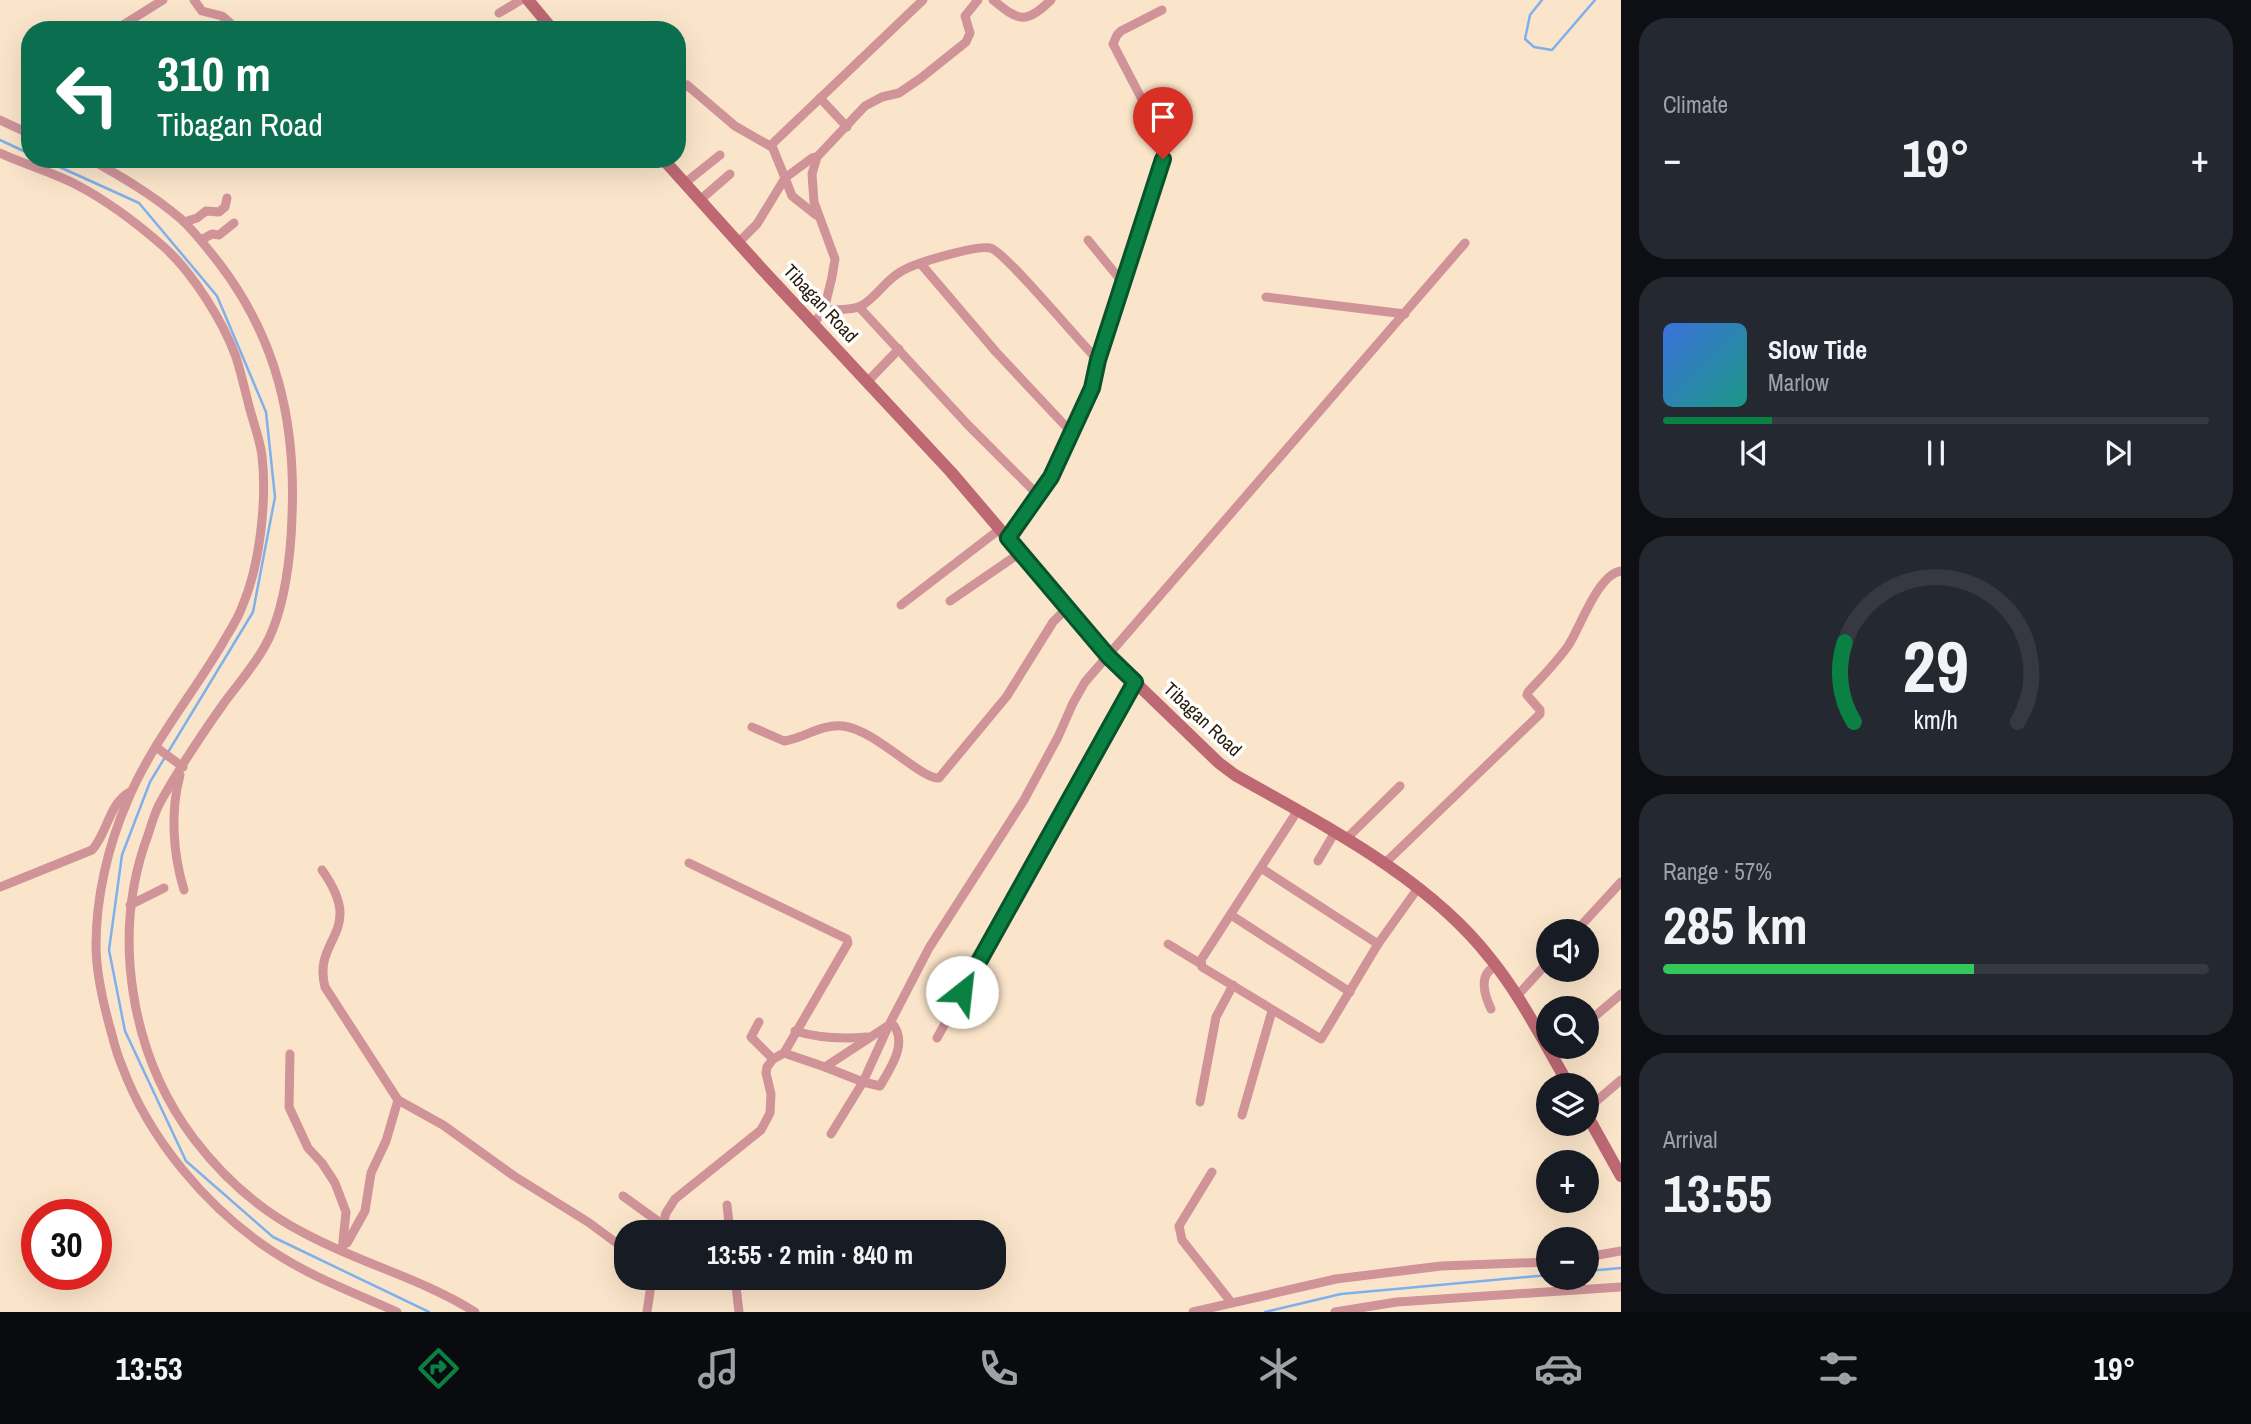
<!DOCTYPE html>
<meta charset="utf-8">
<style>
body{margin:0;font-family:"Archivo Narrow",sans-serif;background:#242831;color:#f1f3f6;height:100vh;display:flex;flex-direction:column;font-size:26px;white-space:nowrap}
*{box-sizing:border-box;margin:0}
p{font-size:23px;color:#9ea1a6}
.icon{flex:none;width:38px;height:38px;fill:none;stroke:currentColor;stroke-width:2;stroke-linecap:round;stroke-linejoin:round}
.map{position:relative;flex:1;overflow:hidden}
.details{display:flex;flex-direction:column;gap:18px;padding:18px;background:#0d0f14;width:630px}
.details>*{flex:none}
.top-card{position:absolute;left:21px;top:21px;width:665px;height:147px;border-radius:28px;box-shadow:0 7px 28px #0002;background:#0b6e4f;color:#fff;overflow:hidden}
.fabs{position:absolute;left:1536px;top:919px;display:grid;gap:14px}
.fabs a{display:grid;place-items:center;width:63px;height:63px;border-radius:50%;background:#171b24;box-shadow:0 7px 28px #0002;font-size:35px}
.speed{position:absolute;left:21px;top:1199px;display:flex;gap:14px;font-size:35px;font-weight:700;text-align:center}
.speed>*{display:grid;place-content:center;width:91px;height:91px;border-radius:50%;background:#171b24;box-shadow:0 7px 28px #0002;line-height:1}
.speed .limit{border:10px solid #d22;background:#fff;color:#111}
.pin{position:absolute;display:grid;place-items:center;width:60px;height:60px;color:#fff;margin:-72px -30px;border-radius:50% 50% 50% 0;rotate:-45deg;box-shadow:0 0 7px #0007}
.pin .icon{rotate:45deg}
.me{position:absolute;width:77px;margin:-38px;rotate:29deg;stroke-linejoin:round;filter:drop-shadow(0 0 5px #0008)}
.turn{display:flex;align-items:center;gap:24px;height:147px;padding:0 21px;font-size:32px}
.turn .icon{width:91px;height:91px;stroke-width:2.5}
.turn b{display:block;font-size:49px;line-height:60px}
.big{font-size:52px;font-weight:800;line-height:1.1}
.details .tile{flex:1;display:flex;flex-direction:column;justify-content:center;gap:10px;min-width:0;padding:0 24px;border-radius:28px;background:#242831}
.details .dial{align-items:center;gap:0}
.dial svg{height:182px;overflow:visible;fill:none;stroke:#363941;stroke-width:7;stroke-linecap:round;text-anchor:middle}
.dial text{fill:#f1f3f6;stroke:none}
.song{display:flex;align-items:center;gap:21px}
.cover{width:84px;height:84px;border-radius:10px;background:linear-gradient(135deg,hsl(220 70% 55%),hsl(170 70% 35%))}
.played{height:7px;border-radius:4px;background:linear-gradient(90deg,#0b8043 20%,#363941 20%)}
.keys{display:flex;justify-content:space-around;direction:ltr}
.heat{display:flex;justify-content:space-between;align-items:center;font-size:38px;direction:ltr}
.charge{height:10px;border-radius:5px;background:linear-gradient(90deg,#34c759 57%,#363941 0)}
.trip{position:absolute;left:614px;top:1220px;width:392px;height:70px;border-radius:28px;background:#171b24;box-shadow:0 7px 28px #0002;font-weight:800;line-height:70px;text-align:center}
.tab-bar{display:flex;height:112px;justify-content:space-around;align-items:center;background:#090b0e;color:#9ea1a6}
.tab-bar .icon{width:49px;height:49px}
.tab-bar .current{color:#0b8043}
.tab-bar b{font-size:32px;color:#f1f3f6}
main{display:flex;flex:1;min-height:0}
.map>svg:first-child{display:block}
</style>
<main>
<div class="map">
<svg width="1621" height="1312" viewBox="0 0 1621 1312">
<rect width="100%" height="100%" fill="#fbe5ca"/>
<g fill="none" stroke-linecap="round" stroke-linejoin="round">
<g stroke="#7eb0ec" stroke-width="2.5">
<polyline points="1542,0 1530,15 1525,39 1534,47 1552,50 1595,0"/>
<polyline points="0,140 30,154"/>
<polyline points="42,159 139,203 217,296 266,412 275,497 253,612 150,782 122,855 109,950 125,1031 186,1161 273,1237 429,1312"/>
<polyline points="1587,1271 1621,1268"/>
<polyline points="1265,1312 1341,1294 1549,1275"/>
</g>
<g stroke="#cf9398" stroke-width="9">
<polyline points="194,0 202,11 222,16 230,23"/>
<path d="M993,0C1019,21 1025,25 1051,0"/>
<polyline points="499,13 521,0"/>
<polyline points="115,30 163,0"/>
<polyline points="677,93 687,85 735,126 770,146 923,0"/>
<polyline points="820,98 847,127"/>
<polyline points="0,120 30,134"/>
<path d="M0,153C24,164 51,172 75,184C106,200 138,224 164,247C192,272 223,321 236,357C241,373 245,390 249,406C253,422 260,439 262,456C267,501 260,565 242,607C237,621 228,633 221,646C190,698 150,746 127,802C108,846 96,897 96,945C96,972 102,998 109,1024C113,1038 116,1053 122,1066C149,1139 207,1208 272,1251C311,1277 355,1293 397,1312"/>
<path d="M90,159C122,177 153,195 181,219C195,232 207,248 219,263C277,339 296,422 292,516C291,554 285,609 266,644C255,665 238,684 224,703C202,734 180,767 161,801C155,811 152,823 148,835C111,934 130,1054 194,1139C223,1177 261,1211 304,1233C359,1263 421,1278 475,1312"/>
<polyline points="685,183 720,155"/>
<polyline points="700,200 730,174"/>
<polyline points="816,215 792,196 785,178 812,158 817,157"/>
<polyline points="184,222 197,218 206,211 219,212 225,207 227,198"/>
<polyline points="201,240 212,234 219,235 234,223"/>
<polyline points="1088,240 1123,283"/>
<polyline points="738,243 757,224 785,178 772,146"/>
<polyline points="921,264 996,352 1072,433"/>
<polyline points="1266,297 1405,314"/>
<polyline points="859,307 968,425 1039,496"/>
<path d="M824,310C835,309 851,311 861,306C877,297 886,279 902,271C915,263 976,245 990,248C1004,250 1080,343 1098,360"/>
<polyline points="814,323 824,310 832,277 835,259 814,202 812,174 817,157 865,106 882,97 899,93 921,78 966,42 970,33 965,16 978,0"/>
<polyline points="868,381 899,349"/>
<polyline points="1008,538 1051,477 1092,388 1098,360 1167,146 1166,139 1147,109 1113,44 1117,35 1121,31 1162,10"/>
<polyline points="950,601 1020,553"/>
<polyline points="901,605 1000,529"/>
<path d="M752,727L784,741C805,738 820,724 843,726C876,730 920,779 939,778L1007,696L1053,622L1067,608"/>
<polyline points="156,747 183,767"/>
<path d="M180,775C170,812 173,854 184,890"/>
<polyline points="1298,810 1201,960 1202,967 1321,1039 1378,944 1418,888"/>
<polyline points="1346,839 1400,786"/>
<polyline points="1318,861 1335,832"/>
<polyline points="689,863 847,939 848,943 784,1053"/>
<path d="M1384,864L1540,714V710L1527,695L1528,692C1542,677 1556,663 1568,646C1580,628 1598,574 1621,571"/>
<polyline points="1261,868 1378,944"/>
<path d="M322,870C367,933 312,937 325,987L398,1100L443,1125L514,1176L588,1222L626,1250"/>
<path d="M0,887L92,850C107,834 109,803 130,792"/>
<polyline points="130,905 164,888"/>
<polyline points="1231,915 1350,992"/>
<polyline points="1576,931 1621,882"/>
<polyline points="1168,944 1201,964"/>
<polyline points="1516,997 1549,961"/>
<path d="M1491,1009C1484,994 1478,974 1496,966"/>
<polyline points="759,1022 751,1037 773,1059"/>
<polyline points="1587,1023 1621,994"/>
<path d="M795,1031C818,1038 843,1039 867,1037"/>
<polyline points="937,1038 1135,682"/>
<polyline points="290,1054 289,1107 308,1148 322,1163 335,1183 346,1212 342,1251"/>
<polyline points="1551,1055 1564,1046"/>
<path d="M825,1067L863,1082L880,1086C892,1066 909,1041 891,1022"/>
<polyline points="1200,1102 1216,1017 1233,985"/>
<polyline points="1587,1109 1621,1080"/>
<polyline points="1242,1115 1272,1011"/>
<polyline points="831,1134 863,1082 888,1027"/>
<polyline points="1212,1172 1179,1226 1182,1240 1231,1302"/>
<polyline points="623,1196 663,1225"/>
<polyline points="727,1205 730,1232"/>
<polyline points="661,1232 666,1213 675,1199 761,1130 770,1113 771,1094 766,1073 767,1067 773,1059 784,1053 825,1067 889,1025 929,948 1024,800 1058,737 1073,703 1085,682 1465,243"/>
<polyline points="347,1243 365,1211 371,1173 386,1141 398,1100"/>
<polyline points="1587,1257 1621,1251"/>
<polyline points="735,1278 739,1312"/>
<polyline points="647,1312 652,1278"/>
<polyline points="1193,1312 1336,1279 1441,1266 1549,1262"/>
<polyline points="1335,1312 1397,1302 1621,1287"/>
</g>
<g stroke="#bd6872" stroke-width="12">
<polyline points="528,0 553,30"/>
<path d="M663,159L761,268L951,472L1108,656L1219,763L1235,775C1323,825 1427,877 1490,958C1521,996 1544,1043 1569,1085"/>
<polyline points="1587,1115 1621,1176"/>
</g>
</g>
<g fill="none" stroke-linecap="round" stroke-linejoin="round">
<defs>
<polyline id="route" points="962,992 1135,682 1108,656 1008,538 1051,477 1092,388 1098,360 1163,159"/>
</defs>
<use href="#route" stroke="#07532c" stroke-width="18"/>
<use href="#route" stroke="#0b8043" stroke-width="12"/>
</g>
<g text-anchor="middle" stroke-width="7" stroke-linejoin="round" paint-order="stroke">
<g font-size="19" fill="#271a08" stroke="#fff">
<text transform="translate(821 303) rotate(47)" y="7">Tibagan Road</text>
<text transform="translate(1203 719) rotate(43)" y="7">Tibagan Road</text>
</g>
</g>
</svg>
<div class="fabs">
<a><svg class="icon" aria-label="sound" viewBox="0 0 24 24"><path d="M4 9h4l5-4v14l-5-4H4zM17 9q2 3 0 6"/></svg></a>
<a><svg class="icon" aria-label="search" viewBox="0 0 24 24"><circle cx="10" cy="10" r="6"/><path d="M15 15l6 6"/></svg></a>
<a><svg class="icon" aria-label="layers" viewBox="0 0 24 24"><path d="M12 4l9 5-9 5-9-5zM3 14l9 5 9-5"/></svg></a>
<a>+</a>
<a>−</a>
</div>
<div class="speed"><div class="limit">30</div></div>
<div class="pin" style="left:1163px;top:159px;background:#d93025"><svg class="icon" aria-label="arrive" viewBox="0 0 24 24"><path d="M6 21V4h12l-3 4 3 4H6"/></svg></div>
<svg class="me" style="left:962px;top:992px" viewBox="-20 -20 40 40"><circle r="19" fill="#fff"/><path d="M0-13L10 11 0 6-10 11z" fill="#0b8043"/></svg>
<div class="trip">13:55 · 2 min · 840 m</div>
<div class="top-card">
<div class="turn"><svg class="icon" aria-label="left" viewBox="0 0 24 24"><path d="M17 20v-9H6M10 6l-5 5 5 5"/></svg><div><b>310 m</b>Tibagan Road</div></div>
</div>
</div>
<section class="details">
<div class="tile"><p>Climate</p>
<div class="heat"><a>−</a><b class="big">19°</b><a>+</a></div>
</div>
<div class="tile">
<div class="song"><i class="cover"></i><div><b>Slow Tide</b><p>Marlow</p></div></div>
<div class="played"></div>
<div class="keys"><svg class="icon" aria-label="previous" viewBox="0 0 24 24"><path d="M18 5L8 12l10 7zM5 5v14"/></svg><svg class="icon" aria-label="pause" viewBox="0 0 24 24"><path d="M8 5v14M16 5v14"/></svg><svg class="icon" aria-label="next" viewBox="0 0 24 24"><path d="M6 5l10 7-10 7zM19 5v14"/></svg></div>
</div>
<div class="tile dial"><svg viewBox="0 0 100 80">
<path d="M14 69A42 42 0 1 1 86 69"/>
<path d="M14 69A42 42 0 0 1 10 34" stroke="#0b8043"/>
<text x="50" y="56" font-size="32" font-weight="700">29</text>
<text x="50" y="72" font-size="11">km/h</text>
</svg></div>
<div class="tile"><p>Range · 57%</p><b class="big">285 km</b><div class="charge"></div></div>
<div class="tile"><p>Arrival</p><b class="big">13:55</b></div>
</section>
</main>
<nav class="tab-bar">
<b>13:53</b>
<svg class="icon current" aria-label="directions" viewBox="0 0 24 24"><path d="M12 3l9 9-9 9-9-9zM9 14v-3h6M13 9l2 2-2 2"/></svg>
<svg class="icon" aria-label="music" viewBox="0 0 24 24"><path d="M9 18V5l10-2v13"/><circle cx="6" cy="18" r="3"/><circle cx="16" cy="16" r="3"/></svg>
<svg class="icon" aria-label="phone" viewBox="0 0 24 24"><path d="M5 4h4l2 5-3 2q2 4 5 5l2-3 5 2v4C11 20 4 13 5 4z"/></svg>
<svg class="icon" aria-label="climate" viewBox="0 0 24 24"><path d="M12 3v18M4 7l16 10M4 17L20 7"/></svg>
<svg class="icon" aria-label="car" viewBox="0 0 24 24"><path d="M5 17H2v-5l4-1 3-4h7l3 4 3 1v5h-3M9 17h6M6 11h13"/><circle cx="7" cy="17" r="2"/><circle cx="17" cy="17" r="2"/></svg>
<svg class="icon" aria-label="filters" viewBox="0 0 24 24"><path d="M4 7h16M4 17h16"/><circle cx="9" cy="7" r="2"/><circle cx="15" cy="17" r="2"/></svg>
<b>19°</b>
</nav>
